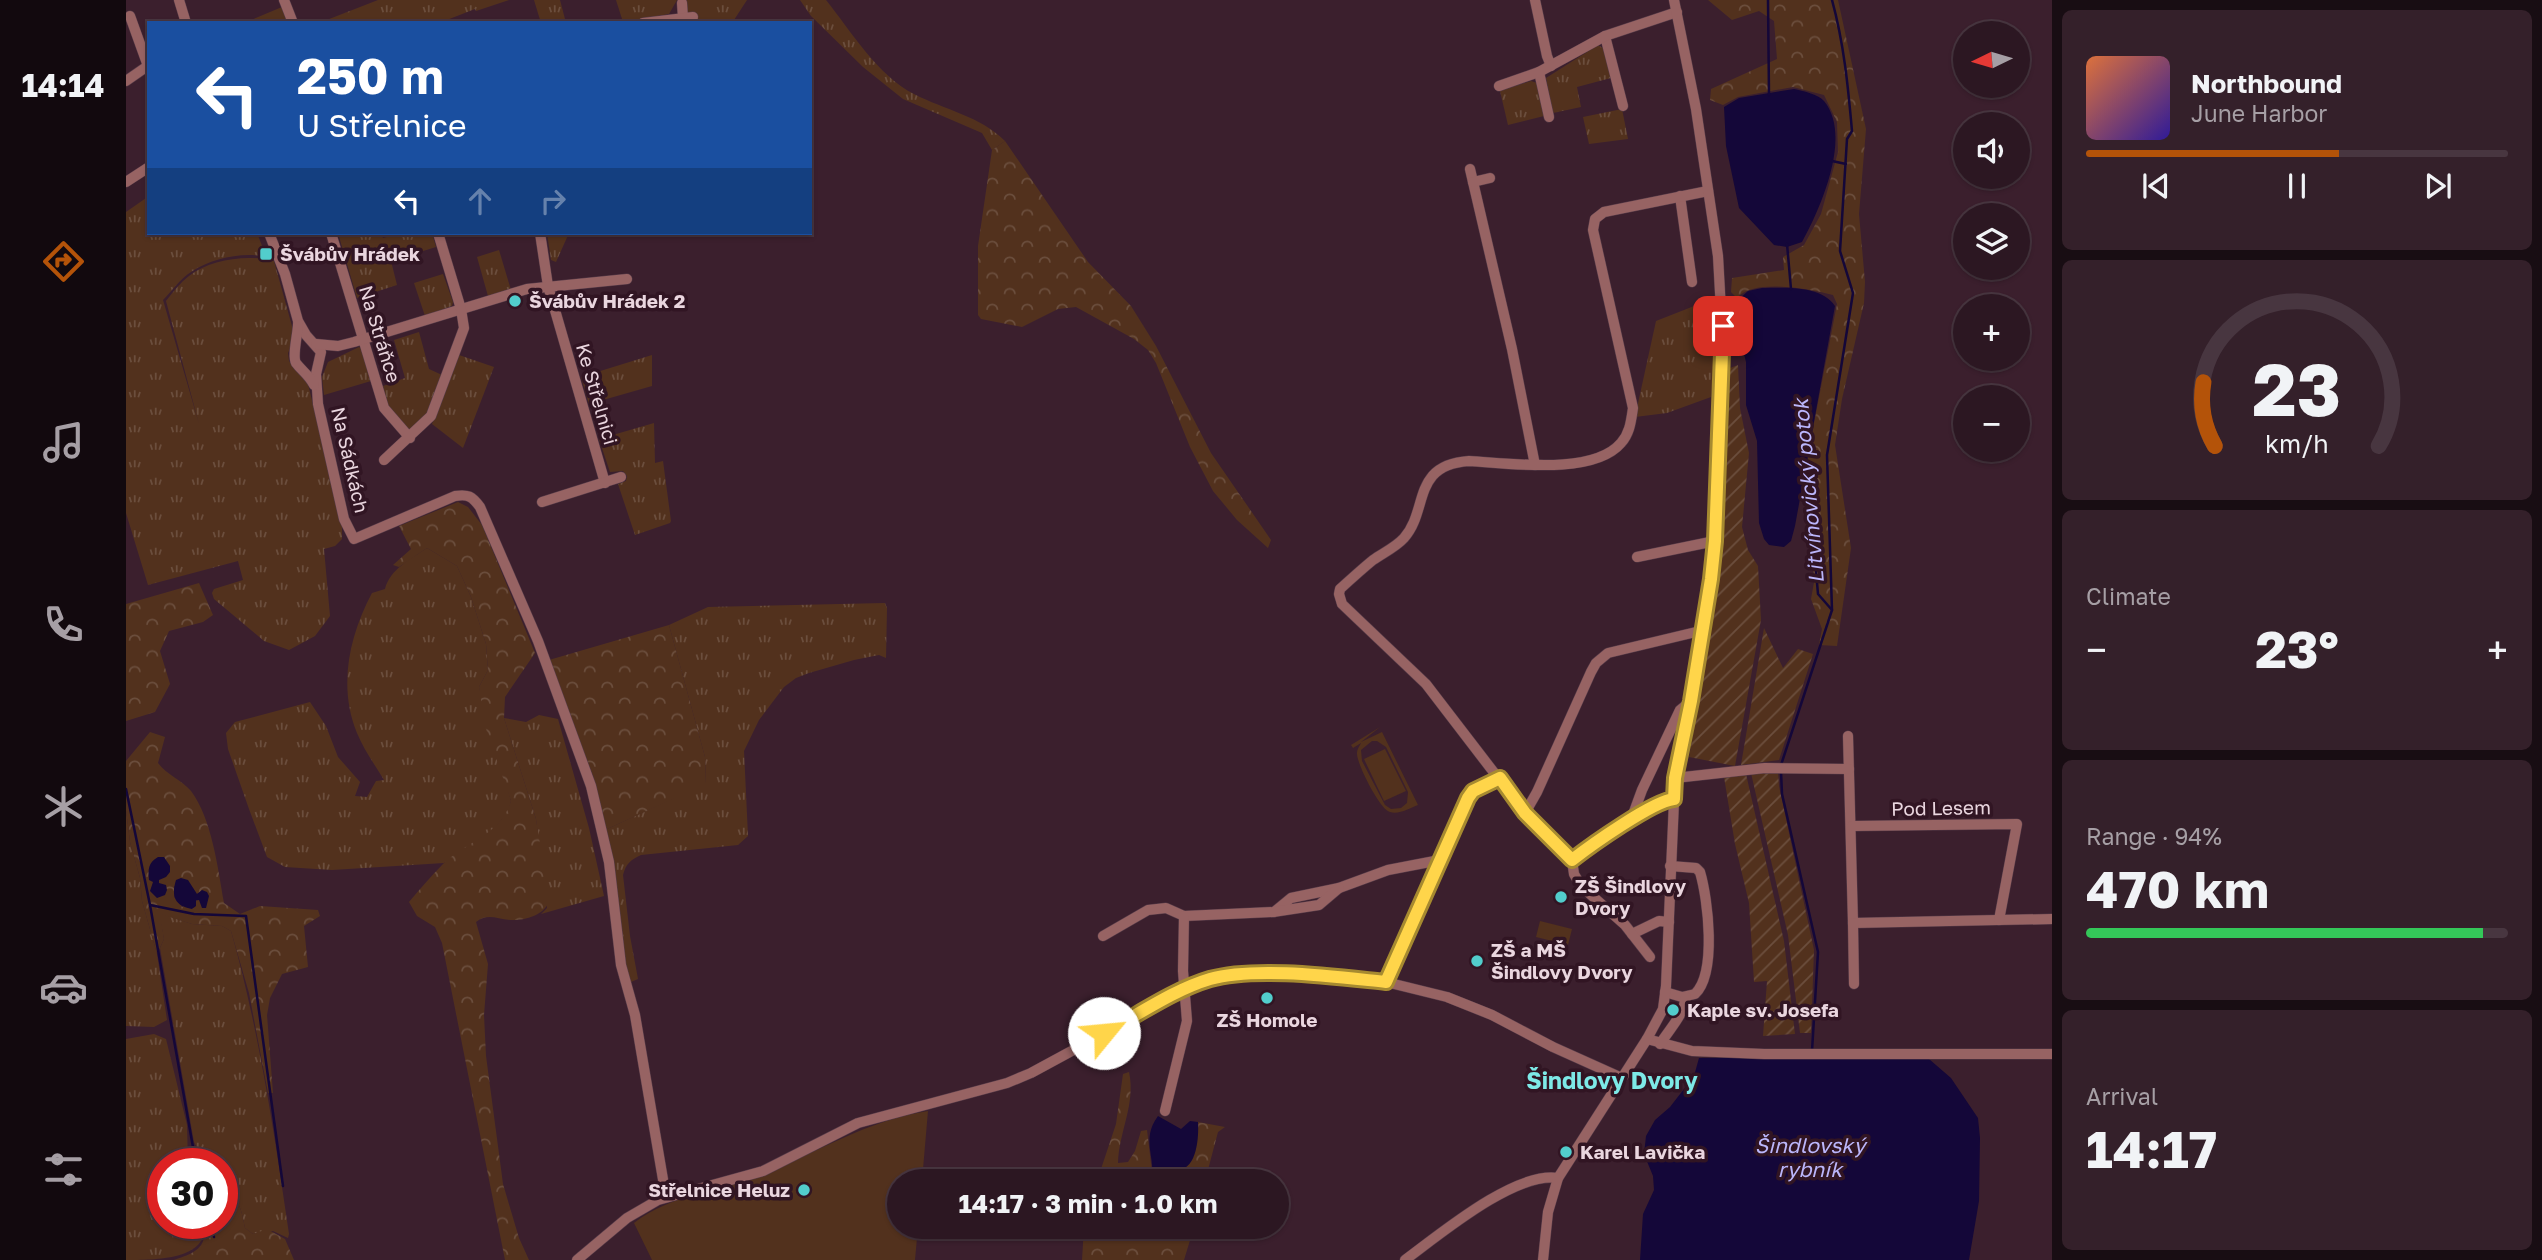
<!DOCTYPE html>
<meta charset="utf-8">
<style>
body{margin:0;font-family:"Golos Text",sans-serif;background:#34202a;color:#f1f3f6;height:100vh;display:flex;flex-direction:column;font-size:26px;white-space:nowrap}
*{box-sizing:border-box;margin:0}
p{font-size:23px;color:#a69fa5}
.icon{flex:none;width:38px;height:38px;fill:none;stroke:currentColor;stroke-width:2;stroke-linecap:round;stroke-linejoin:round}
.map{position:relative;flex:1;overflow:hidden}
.drawer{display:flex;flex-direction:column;gap:10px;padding:10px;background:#180d13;width:490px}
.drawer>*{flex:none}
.hud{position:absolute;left:21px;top:21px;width:665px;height:214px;border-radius:0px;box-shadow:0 2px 5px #0004,0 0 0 2px #483640;background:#1a4fa0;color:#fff;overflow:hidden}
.needle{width:46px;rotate:265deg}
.buttons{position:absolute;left:1827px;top:21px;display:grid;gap:14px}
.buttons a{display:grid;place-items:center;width:77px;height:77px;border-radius:50%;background:#2c1722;box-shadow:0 2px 5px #0004,0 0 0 2px #483640;font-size:35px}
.speed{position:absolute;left:21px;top:1148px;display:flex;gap:14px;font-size:35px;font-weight:700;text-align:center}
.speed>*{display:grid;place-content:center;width:91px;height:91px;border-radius:50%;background:#2c1722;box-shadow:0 2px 5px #0004,0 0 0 2px #483640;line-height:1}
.speed .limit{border:10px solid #d22;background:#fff;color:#111}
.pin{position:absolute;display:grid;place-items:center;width:60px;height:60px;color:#fff;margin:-30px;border-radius:14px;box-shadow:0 4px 10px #0006}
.me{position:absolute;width:77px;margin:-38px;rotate:62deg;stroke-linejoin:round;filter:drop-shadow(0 0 5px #0008)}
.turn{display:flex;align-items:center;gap:24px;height:147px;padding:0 35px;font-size:32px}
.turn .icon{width:91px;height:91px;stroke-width:2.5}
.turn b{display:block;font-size:49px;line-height:60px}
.lanes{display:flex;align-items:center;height:66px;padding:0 35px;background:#0003;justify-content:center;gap:35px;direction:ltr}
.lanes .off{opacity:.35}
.big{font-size:52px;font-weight:700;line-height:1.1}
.drawer .card{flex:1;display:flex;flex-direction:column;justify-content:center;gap:10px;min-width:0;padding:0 24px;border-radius:10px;background:#34202a}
.drawer .dial{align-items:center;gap:0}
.dial svg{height:182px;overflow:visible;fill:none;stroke:#483640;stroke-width:7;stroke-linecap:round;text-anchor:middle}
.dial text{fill:#f1f3f6;stroke:none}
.song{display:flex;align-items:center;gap:21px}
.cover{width:84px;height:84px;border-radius:10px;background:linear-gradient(135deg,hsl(20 70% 55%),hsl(250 70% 35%))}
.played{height:7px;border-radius:4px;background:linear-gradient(90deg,#b45309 60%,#483640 60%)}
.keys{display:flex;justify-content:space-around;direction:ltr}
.heat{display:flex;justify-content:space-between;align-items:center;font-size:38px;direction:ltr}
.charge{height:10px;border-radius:5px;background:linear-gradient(90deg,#34c759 94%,#483640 0)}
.trip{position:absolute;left:761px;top:1169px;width:402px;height:70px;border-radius:35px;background:#2c1722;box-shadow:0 2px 5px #0004,0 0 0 2px #483640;font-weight:700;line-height:70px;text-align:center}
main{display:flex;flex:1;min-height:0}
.menu{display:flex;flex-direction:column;width:126px;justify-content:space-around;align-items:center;background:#12090e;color:#a69fa5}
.menu .icon{width:49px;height:49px}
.menu .on{color:#b45309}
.menu b{font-size:32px;color:#f1f3f6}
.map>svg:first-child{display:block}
</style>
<main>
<nav class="menu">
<b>14:14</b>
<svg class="icon on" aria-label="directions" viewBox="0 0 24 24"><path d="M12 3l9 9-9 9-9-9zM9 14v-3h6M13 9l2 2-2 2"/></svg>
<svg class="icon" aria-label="music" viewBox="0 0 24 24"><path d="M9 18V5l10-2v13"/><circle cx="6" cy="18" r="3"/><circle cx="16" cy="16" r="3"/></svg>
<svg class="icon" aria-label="phone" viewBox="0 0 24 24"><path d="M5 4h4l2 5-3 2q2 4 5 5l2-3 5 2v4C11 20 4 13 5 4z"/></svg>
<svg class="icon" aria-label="climate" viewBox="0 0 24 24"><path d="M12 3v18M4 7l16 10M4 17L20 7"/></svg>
<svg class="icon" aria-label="car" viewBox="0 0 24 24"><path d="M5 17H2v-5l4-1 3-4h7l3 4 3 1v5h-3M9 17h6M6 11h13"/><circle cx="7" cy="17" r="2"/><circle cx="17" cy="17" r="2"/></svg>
<svg class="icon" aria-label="filters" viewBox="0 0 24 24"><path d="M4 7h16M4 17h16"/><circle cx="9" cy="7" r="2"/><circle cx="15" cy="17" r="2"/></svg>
</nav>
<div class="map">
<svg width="1926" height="1260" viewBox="0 0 1926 1260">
<defs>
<pattern id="grass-tufts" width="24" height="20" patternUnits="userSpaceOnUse" patternTransform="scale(1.75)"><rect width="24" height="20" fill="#52311d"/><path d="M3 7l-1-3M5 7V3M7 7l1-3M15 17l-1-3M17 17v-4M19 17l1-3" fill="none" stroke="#6b4e3d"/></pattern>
<pattern id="forest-crowns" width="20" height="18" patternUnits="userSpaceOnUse" patternTransform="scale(1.75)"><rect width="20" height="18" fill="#52311d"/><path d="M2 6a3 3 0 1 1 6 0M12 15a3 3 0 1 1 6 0" fill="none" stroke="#6b4e3d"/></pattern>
<pattern id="garden-furrows" width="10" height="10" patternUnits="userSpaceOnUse" patternTransform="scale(1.75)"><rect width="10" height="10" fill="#52311d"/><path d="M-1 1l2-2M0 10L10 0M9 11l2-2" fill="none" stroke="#6b4e3d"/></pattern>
</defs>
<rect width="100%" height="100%" fill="#3b1f2d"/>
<g fill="url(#grass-tufts)">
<polygon points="252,0 383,0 350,11 349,9 313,23 193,23"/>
<polygon points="408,0 434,0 440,23 415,23"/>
<polygon points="490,0 551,0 543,14 497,22"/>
<polygon points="553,0 621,0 606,23 570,23 569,17 562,13 560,3"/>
<path d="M674,0H700C724,30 753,77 788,94C819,110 854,116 879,141L866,150L856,133L777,99L737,67L685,16Z"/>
<polygon points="156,7 163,23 118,23"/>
<polygon points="1472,45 1477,48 1485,78 1451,87 1455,107 1427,113 1420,78"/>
<polygon points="1405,81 1411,83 1418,116 1382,125 1374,91"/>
<polygon points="1496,109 1502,139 1463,144 1457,117"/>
<path d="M23,196V233H131L140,256L146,258C120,251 88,257 65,272C54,279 46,291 37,300L73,424L40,301C47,292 54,283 63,276C84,259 123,254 148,261L169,337L162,353L163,361L168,368L180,376L216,521V539L209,546L198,549L204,616L189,636L163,650L138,641L88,599L86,593L88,589L117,580L112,561L22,585L0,513V212Z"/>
<polygon points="212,233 255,233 257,238 276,233 306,233 310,247 265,261 271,285 231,298"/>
<polygon points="421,233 443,233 430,262 425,260"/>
<polygon points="373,250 385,290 362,296 351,257"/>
<polygon points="317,274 327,302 326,306 299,316 288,283"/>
<polygon points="1586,299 1589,352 1585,397 1541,413 1509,417 1530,321"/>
<polygon points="293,332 303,369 316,375 303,415 283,432 262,409 257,386 279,378 268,340"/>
<polygon points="233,347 236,349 245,381 198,395 196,377 202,362"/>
<polygon points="333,355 368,367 337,448 306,424"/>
<polygon points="526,355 526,386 463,404 455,377"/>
<polygon points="528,423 529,463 537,461 545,521 544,523 509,535 492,484 500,481 501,476 497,471 484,472 473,439"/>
<path d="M301,548L331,566L345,597L360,644L362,670L353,687L385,801L382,812L367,830L318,863L206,870L159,867L141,857L123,809L102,749L100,733L109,722L184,702L200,726L212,757L234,782L229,796L241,797L250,781L258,780C249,765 238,750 231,733C212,687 223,636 246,593L259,589C264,569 285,559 301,548Z"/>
<path d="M759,603L761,608L760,658L753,655L728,660L683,673L670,678L658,687L633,720L618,751L622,836L612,845L515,855C505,860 500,863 497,875L504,936L512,979L505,982L497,956L479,830L580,783L579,757L543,625L582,607Z"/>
<polygon points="413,715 432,719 463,828 478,896 415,914 421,908 410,819 378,718 400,722"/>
<polygon points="0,810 4,842 14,878 16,901 31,954 41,1020 28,1027 0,1026"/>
<path d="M33,913L66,924L96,926L105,931C133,1030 148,1132 163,1234L162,1238L147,1231L127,1234L119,1228C116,1211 112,1194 96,1186V1164H80L68,1142L34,948L38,939Z"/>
<path d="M28,1034L40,1039L61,1125L62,1164H37V1223H78C84,1260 29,1260 0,1260V1039Z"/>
</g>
<g fill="url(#forest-crowns)" fill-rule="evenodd">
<path d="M1582,0H1712L1740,129L1733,214L1739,282L1738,303L1716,399L1709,445L1725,548L1711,646L1693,645L1696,629L1685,599L1689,577L1685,564V545L1680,527L1679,470L1711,304L1707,295C1683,289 1628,278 1611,298L1605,292L1606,278L1658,270L1657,257L1678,245L1695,214L1712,152L1711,122L1698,95L1667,87L1612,97L1597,105L1584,100L1585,89L1651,59L1648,21L1633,11L1606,20Z"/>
<polygon points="879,141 962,262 1005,306 1030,346 1085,453 1145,540 1142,548 1111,520 1087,491 1064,447 1030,363 1022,350 1008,339 950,307 932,309 896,327 855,319 852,315 852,246 866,150"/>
<path d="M332,502L342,507L356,525L409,653L379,697L378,718L410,819L423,901C419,915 398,921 384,920C370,919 362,913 350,922L362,964L358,1015L360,1056L377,1184L393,1238L403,1260H379L316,943L309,927L291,916L283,902C294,889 305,876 317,864C340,842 375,835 385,801L359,726L353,687L362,670L360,644L345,597L331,566L301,548L273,567L267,565L285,549L273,526Z"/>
<polygon points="73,583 87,615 77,622 43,631 34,651 44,684 29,712 0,721 0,604"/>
<polygon points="543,625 579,757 580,784 479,830 467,776 423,660"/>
<path d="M24,732L39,737L32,763C41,775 56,780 65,791C86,819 92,869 98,903L114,914L134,906L192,910L194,916L178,926L182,967L156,974L144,998L141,1015L147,1093H142L123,993L105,931L96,926L66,924L34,914L38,939L31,954L16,901L14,878L4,842L0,810V761ZM48,886L67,888L70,894L74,893L73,900L56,907L48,897Z"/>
<path d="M1003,1072C1010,1104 993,1131 992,1163L1002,1162L1009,1151L1015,1131L1021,1130L1027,1180L971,1181L990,1124L997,1074Z"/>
<path d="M1072,1122L1099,1127L1092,1132L1079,1181H1052C1053,1159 1074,1144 1072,1122Z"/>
<path d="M96,1186C112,1194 116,1211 119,1228L127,1234L141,1229L159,1239L168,1260H48C69,1253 82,1248 78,1223H96Z"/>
<polygon points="958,1227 1068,1227 1058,1260 956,1260"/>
</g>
<g fill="url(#garden-furrows)">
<polygon points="1612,365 1614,408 1623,453 1616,527 1622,550 1632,566 1635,620 1609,766 1563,757 1593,583 1604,368"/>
<polygon points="1638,628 1657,668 1672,649 1687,654 1653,760 1615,765"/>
<polygon points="1652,771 1653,786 1688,950 1685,1033 1674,1033 1662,935 1625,773"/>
<polygon points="1620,774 1658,941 1669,1034 1637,1036 1641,981 1628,982 1623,903 1609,844 1598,777"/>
</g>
<g fill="#52311d" fill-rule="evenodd">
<path d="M1254,727L1235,742L1256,732L1292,805C1284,808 1273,815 1264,812C1254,810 1231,764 1231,754C1231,749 1233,747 1235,743L1227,748L1225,745ZM1246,741H1251L1260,747L1282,792L1281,803L1275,808L1265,809L1259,805L1236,761L1235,750Z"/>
<polygon points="1259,749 1280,791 1258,801 1238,759"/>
<polygon points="1414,921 1446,929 1442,945 1410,937"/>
<path d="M802,1111L796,1181H774V1227H792L789,1260H526L508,1223C546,1194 589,1192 632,1175C690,1154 741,1120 802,1111Z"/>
</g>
<g fill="#140739">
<path d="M1668,89C1677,91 1692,94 1698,101C1727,136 1694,209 1676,242L1661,247L1648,245L1613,208L1600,146L1598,107L1613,98Z"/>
<path d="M1636,288C1659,288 1695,285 1709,306L1669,526L1665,541L1658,547L1643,545L1638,539L1633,523L1631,441L1620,405V362L1613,334L1611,301L1622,291Z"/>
<path d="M32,857H38L44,866V872L40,877L33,880V883L40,885L41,890L39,895L31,898L24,891L27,882L23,880C22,869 22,863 32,857Z"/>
<path d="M55,878L62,880L71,894L76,890L81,892L83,896L80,908H76L73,900H70V906L66,909C49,906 45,896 50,880Z"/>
<polygon points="1770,1056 1803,1059 1825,1078 1852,1118 1854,1138 1853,1201 1843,1260 1514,1260 1517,1214 1528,1190 1527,1176 1518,1154 1520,1136 1529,1120 1544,1107 1568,1076 1573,1058"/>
<path d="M1032,1116L1055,1129L1064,1121L1072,1122C1073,1137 1071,1168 1053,1170L1052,1181H1025C1031,1158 1014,1140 1032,1116Z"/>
</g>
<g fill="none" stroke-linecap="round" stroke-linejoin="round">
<g stroke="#140739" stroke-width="2.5">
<polyline points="1642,0 1643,95"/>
<polyline points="1706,161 1720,164"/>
<polyline points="1661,244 1665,289"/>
<path d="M1706,610L1701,455L1727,293L1714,251L1721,139L1726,131C1722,86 1718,44 1706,0"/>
<polyline points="1655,765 1706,610 1692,594 1680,456"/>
<polyline points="1655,772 1656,794 1692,952 1686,1051"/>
<polyline points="0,789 24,905 70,1164"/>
<polyline points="24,905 68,914 120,916 157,1186"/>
<polyline points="84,1223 88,1237"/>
</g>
<defs>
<g id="minor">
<polyline points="53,0 60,23"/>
<polyline points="158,0 167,23"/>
<polyline points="1409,0 1421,56 1425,66"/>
<polyline points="556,3 557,18"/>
<polyline points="4,16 22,66"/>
<polyline points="517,23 567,17"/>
<polyline points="1479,36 1497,106"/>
<polyline points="1413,72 1423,117"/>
<polyline points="0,81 23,65"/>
<polyline points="1373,86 1413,72 1479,36 1551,12"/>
<polyline points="1344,169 1386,349 1409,465"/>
<polyline points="0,182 23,167"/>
<polyline points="1347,182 1364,178"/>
<polyline points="1554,196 1566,282"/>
<path d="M143,233L159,274L172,321L180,335L195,352L190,374L192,404L218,519L228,539L329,496C342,494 346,496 354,507L412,641L465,786L483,862L495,965L509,1015L540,1197"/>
<polyline points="205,233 258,408 284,438"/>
<polyline points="414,233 422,286 479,483"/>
<path d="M172,324C172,333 166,356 170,363C176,371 183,375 188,385"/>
<polyline points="190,344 212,346 228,342 401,289 501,279"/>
<polyline points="258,460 305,416 338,328 335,309 312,233"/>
<polyline points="416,502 495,477"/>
<polyline points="1511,557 1589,541"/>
<polyline points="1722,736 1727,923 1926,919"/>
<polyline points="1549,778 1639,768 1723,769"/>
<polyline points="1399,813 1411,792 1465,672 1470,663 1482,653 1570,632 1577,632"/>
<polyline points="1505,820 1516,790 1554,710 1565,701"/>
<polyline points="1726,826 1891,824 1873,920"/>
<path d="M1446,860C1464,846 1527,801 1548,799"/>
<polyline points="1148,912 1165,898 1213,888 1262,870 1314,860"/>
<polyline points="1727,923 1728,984"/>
<polyline points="1506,934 1533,921 1543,922"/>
<polyline points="977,936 1022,910 1040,908 1058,916 1147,912 1193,905 1213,888"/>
<path d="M1524,957L1499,925L1455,886L1448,874L1446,860L1399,813L1300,684L1216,604L1213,594L1214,589C1225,579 1236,569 1247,560C1257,553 1270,547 1278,538C1303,510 1285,465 1343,461C1382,463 1467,476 1495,443C1504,433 1505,421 1507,408L1467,230L1469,219L1478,212L1582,191"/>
<polyline points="1260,982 1342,798 1347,791 1374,778"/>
<path d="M1539,992L1556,997L1569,994C1591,973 1582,899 1574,872L1570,868L1544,866"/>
<polyline points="1521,1039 1566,1051 1638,1054 1926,1054"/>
<path d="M1534,1044C1545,1027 1557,1016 1560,997"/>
<polyline points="1039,1111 1061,1021 1057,971 1058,916"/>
<polyline points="451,1260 501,1218 532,1200 637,1171 732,1123 881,1083 905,1073 1071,983 1104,975 1135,974 1260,982 1321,997 1366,1015 1427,1047 1496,1078"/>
<path d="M1279,1260C1313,1235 1389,1171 1432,1178"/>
<polyline points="1417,1260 1422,1212 1432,1178 1521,1039 1537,1009 1540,986 1549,778 1582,606 1589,541 1591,435 1597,347 1592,256 1570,109 1548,0"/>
</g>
</defs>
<use href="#minor" stroke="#573c49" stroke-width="11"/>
<use href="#minor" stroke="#976363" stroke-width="10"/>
</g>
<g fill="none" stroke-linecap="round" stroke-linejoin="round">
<defs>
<path id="route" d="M978,1033C1012,1015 1047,990 1084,979C1130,966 1211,977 1260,982L1342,798L1347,791L1374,778L1399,813L1446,860C1464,846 1527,801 1548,799L1549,778L1565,701L1585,579L1589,541L1597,326"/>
</defs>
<use href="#route" stroke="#a68a30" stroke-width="18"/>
<use href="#route" stroke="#ffd54a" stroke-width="12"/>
</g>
<g fill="#52cdcc" stroke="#311523" stroke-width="2.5">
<rect x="133" y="247" width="14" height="14" rx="3.5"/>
<circle cx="389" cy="301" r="7"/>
<circle cx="1435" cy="897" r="7"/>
<circle cx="1351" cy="961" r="7"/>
<circle cx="1141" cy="998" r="7"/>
<circle cx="1547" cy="1010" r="7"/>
<circle cx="1440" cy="1152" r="7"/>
<circle cx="678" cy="1190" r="7"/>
</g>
<g text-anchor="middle" stroke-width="7" stroke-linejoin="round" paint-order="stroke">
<g font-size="19" font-weight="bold" fill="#ead6df" stroke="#311523" text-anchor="start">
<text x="154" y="261">Švábův Hrádek</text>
<text x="403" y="308">Švábův Hrádek 2</text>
<text x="1449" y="893">ZŠ Šindlovy<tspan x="1449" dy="22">Dvory</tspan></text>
<text x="1365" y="957">ZŠ a MŠ<tspan x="1365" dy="22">Šindlovy Dvory</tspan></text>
<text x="1561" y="1017">Kaple sv. Josefa</text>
<text x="1141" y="1027" text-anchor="middle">ZŠ Homole</text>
<text x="1454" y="1159">Karel Lavička</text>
<text x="664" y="1197" text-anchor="end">Střelnice Heluz</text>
</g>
<g font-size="19" fill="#ead6df" stroke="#311523">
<text transform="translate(254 334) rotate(73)" y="7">Na Stráňce</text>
<text transform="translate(471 394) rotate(74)" y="7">Ke Střelnici</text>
<text transform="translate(224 460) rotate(77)" y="7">Na Sádkách</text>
<text transform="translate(1815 808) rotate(-1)" y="7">Pod Lesem</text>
</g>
<g font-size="21" font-style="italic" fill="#bbb6fb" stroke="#311523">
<text transform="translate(1683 491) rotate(-95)" y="7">Litvínovický potok</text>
<text x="1684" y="1153">Šindlovský<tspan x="1684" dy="24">rybník</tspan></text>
</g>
<g font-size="23" font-weight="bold" fill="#7de9e7" stroke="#311523">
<text x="1486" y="1089">Šindlovy Dvory</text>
</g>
</g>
</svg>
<div class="buttons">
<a><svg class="needle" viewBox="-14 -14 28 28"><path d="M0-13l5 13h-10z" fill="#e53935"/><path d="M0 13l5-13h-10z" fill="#a69fa5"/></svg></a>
<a><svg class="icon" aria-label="sound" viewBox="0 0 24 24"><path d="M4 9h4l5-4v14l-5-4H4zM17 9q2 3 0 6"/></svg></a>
<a><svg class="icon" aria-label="layers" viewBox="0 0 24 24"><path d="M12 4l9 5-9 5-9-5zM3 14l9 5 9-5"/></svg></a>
<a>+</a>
<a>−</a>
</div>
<div class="speed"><div class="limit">30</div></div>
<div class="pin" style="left:1597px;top:326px;background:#d93025"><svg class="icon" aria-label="arrive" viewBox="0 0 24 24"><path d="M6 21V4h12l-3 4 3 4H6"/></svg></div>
<svg class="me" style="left:978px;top:1033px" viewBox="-20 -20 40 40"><circle r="19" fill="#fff"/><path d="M0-13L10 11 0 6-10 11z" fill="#ffd54a"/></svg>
<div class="trip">14:17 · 3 min · 1.0 km</div>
<div class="hud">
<div class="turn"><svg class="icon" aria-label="left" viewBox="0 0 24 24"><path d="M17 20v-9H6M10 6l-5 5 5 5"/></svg><div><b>250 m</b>U Střelnice</div></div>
<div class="lanes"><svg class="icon" aria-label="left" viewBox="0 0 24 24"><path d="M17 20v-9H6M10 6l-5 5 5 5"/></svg><svg class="icon off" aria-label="ahead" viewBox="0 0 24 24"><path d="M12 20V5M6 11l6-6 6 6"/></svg><svg class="icon off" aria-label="right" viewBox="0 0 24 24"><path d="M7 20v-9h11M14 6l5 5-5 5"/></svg></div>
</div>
</div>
<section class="drawer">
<div class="card">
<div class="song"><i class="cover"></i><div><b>Northbound</b><p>June Harbor</p></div></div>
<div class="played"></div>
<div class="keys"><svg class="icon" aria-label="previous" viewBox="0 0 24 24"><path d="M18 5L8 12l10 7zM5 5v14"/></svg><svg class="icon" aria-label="pause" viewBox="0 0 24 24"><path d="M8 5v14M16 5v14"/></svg><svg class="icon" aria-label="next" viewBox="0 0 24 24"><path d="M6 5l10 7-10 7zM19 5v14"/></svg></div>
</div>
<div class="card dial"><svg viewBox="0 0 100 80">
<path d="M14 69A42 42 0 1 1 86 69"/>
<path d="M14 69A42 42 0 0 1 9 41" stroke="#b45309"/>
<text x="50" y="56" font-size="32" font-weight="700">23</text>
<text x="50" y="72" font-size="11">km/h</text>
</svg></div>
<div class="card"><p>Climate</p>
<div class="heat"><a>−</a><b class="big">23°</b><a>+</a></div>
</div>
<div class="card"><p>Range · 94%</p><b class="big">470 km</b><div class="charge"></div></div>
<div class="card"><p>Arrival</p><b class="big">14:17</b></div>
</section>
</main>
